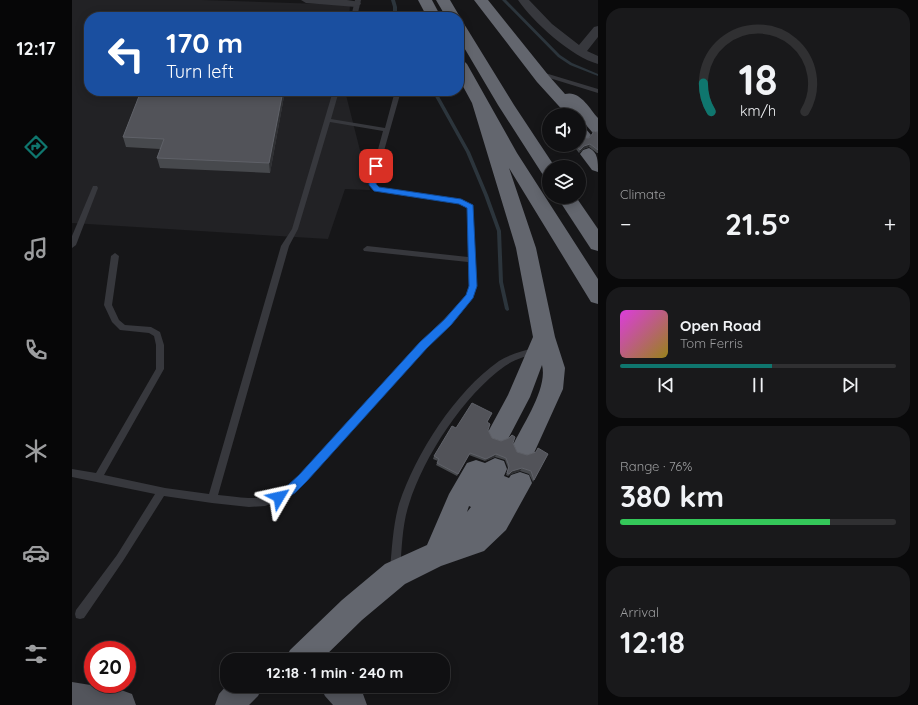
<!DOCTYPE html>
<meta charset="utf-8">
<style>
body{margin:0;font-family:Quicksand,sans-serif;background:#19191b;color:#f1f3f6;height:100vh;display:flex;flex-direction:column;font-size:15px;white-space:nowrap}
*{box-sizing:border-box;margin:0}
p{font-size:13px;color:#9c9d9f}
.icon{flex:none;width:22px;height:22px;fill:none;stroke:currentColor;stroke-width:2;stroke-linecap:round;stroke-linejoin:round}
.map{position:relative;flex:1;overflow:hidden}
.sheet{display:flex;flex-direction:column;gap:8px;padding:8px;background:#09090a;width:320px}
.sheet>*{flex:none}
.banner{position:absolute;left:12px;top:12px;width:380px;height:84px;border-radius:16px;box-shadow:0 2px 10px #0003,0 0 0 1px #303032;background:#1a4fa0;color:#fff;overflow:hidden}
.tools{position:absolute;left:470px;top:108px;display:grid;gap:8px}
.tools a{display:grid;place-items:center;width:44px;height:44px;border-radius:50%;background:#101012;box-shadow:0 2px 10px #0003,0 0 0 1px #303032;font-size:20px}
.speed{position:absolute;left:12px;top:641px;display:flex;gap:8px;font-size:20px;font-weight:700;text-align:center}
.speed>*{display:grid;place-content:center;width:52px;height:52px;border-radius:50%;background:#101012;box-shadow:0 2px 10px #0003,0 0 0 1px #303032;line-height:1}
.speed .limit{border:6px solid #d22;background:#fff;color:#111}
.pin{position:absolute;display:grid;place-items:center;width:34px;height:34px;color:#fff;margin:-17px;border-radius:8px;box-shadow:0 2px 6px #0006}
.me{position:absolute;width:44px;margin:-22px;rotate:54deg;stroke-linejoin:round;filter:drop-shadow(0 0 3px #0008)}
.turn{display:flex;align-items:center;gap:14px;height:84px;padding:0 16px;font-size:18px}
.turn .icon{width:52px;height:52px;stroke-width:2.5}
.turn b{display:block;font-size:28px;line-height:34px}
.big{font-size:30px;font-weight:700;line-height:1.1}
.sheet .card{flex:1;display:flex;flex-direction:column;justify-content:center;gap:6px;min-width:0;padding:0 14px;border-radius:16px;background:#19191b}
.sheet .dial{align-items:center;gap:0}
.dial svg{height:104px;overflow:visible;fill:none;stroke:#303032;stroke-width:7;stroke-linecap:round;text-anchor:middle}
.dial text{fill:#f1f3f6;stroke:none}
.song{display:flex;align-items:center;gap:12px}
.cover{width:48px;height:48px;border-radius:6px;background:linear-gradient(135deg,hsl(300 70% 55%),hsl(50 70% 35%))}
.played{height:4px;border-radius:2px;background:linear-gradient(90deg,#0f766e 55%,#303032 55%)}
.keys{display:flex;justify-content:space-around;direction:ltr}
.heat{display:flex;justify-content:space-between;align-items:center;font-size:22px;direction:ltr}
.charge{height:6px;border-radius:3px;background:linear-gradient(90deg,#34c759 76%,#303032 0)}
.trip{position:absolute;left:148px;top:653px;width:230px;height:40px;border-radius:16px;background:#101012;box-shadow:0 2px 10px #0003,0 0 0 1px #303032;font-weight:700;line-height:40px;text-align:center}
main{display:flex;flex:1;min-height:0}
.tab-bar{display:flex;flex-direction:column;width:72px;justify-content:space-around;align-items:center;background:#060607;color:#9c9d9f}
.tab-bar .icon{width:28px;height:28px}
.tab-bar .selected{color:#0f766e}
.tab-bar b{font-size:18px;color:#f1f3f6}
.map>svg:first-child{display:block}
</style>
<main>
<nav class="tab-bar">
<b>12:17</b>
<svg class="icon selected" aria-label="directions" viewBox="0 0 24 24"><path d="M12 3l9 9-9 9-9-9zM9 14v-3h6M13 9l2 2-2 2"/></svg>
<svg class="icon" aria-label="music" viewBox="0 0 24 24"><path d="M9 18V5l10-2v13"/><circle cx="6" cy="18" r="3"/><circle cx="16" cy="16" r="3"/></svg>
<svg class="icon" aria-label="phone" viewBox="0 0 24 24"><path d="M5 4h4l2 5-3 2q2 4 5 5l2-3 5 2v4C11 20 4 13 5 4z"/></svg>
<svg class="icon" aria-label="climate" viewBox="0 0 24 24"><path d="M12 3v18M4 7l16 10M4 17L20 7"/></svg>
<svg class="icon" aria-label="car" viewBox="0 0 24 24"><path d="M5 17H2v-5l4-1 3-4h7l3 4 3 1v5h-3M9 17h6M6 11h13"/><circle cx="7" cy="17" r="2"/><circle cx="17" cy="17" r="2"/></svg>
<svg class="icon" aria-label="filters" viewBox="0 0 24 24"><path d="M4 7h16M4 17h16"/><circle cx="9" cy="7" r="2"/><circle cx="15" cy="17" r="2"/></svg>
</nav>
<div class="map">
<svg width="526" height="705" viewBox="0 0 526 705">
<rect width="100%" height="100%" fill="#161618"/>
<polygon fill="#222225" points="0,0 130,0 278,5 277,17 17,17 17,91 273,91 298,190 273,189 256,239 0,223"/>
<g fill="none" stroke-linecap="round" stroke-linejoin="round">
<g fill="#2c353c" fill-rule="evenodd">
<polygon points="319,0 323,0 325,7 325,17 321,17 321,7"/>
<polygon points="430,0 434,0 488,55 500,63 526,74 526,76 498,65 486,57"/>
<polygon points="360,91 364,91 398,152 416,195 429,231 431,282 437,309 437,310 435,311 433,309 427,282 425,231 412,195 394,152"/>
</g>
<g fill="#37383d" fill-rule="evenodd">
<polygon points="283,0 289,0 285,17 279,17"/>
<polygon points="473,73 526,89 526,93 471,76 470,75"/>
<path d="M261,91H267L259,119L313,128L323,91H329L304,179V184L307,187L389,200L400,205L405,286C397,312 370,329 353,349C313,392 274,437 234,481L212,499L193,506L177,507L140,503L92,496L51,561L12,618L8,619L4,618L3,614L4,610L45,555L83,494L0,477V469L24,473L84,369V345L82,336L77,333L48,330L40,322L32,305L39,256L43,253L47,256L40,305L47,320L53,325L79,327L88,332L92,345V369L32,475L93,488L137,494L209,246L220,229ZM258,122L311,131L298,179V185L303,191L387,204L395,208L396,257L295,246L291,249L292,251L396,262L397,286L395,295L388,303L348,343L228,475C198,504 184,499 146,495L217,246L226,229Z"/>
<polygon points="21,186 25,186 26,188 4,245 0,248 0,236"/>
<path d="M464,347L467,348L468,350L467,352C455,356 443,359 433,366C392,395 352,456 337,504C330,525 330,548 328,570L326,573L323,575L320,573L318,570C320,548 321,525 327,504C344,453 383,392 427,361C438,354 452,351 464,347Z"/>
</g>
<g fill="#37383d" fill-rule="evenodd">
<polygon points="229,0 275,0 288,2 289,4 284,7 234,3"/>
<path d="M446,0H457L480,24L507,45L522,27L526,26V37L515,51L526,56V64C500,57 461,22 446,0Z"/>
</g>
<g fill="#53555c" fill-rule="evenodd">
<polygon points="0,682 49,690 60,694 64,705 0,705"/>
<polygon points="155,685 155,686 191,686 186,696 177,705 143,705 147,694"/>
<polygon points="248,686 284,686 291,694 295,705 261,705 253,696"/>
</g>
<g fill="#63666e" fill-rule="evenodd">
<polygon points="346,0 360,0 369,17 355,17"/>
<polygon points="364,0 378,0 388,17 387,19 387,17 374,17"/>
<path d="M402,0H416L477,76L493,94C508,90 517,108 526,118V133L520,132L509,119H507V115H495L465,82Z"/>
<polygon points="387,23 392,24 394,27 442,105 483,167 477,167 477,177 471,175 426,105 387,39"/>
<path d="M387,59L392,61L395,64L445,153L526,279V304L519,302L437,168L464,248L483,337L493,368L491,389L462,453L453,456L444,453L441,445C451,424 476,388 470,365L458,397L436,439L428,442L420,439L416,432L436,395L461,337L444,248L400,103L387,79Z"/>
<path d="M507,126C513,127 515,130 519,135L516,139L507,140Z"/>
<path d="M517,148C526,152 526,161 526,172L520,170L508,154L511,150Z"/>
<polygon points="485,197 504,197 526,229 526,251 519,249"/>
<path d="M423,458L432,461L435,469L432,476L437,478L439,475L448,472L457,475L460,483L434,530L412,551L369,566L333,584L290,620L249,660H213L218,650L270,600L313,564L355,545L377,494L395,463L404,460L413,463ZM397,506L399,507L395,512Z"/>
</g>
</g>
<g fill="#47494d">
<polygon points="69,91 213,91 198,173 88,168 85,158 88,149 54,147 51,137"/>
<polygon points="521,131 526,132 526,153 525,153 517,147 511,149 507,153 501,145 507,145 517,138 520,134"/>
<polygon points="420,413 415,422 416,431 420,438 429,441 441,443 445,452 455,455 476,454 461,482 457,474 448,471 439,474 436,476 434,475 436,468 433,460 423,457 413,461 397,455 385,476 364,465 366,461 361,459 362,456"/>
</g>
<g fill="#2f3033">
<polygon points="211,91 213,91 198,173 197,163"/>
<polygon points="518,144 517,147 511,149 507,153 508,150 512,146"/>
<polygon points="424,454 423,457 413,461 414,459"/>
<polygon points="450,468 448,471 439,474 436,476 440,471"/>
</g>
<g fill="#525359" stroke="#5f6168">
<polygon points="69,91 211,91 197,163 85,158 92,139 51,137"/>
<polygon points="521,131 526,132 526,150 518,144 512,146 508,150 504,145 507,145 507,138 517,138 521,133"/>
<polygon points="400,403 420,413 415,422 418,424 416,430 420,438 429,441 437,438 440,435 443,437 441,443 445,452 455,455 464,452 466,448 476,454 462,480 459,471 450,468 440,471 437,474 435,473 437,466 434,458 424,454 414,459 398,453 386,474 365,463 367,459 362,456 380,426 384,428"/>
</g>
<polygon fill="#1a73e8" stroke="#114b97" points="304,164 308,166 304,184 307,187 389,199 401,205 405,286 401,298 379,325 355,348 235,481 223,493 207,502 203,501 202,497 203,494 215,486 227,475 348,342 372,320 394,295 397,286 395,208 387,204 302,191 297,185 297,178 301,166"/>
</svg>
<div class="tools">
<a><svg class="icon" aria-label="sound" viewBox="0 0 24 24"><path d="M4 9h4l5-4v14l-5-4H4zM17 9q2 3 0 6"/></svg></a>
<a><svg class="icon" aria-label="layers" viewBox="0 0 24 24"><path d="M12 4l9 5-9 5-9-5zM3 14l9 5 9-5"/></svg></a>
</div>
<div class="speed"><div class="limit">20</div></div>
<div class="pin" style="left:304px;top:166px;background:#d93025"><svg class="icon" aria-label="arrive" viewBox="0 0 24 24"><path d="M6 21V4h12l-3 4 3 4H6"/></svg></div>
<svg class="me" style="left:207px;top:497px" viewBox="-20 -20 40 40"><path d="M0-17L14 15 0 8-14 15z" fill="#1a73e8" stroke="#fff" stroke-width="4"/></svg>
<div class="trip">12:18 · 1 min · 240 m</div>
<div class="banner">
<div class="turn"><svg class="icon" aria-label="left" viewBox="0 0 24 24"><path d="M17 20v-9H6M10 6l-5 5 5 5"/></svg><div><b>170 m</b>Turn left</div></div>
</div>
</div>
<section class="sheet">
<div class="card dial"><svg viewBox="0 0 100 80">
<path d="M14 69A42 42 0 1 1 86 69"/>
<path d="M14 69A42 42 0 0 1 8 47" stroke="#0f766e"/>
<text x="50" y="56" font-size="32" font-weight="700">18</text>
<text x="50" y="72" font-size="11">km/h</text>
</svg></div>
<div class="card"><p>Climate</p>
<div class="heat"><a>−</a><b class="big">21.5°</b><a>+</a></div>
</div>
<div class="card">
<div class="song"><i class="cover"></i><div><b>Open Road</b><p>Tom Ferris</p></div></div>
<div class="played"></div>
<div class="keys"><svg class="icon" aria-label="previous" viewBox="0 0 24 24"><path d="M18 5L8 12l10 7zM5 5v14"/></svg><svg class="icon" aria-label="pause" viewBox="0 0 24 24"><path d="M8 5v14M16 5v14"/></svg><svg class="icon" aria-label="next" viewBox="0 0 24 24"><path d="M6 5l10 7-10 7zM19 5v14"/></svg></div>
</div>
<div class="card"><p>Range · 76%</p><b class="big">380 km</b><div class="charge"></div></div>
<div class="card"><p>Arrival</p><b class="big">12:18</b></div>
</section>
</main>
